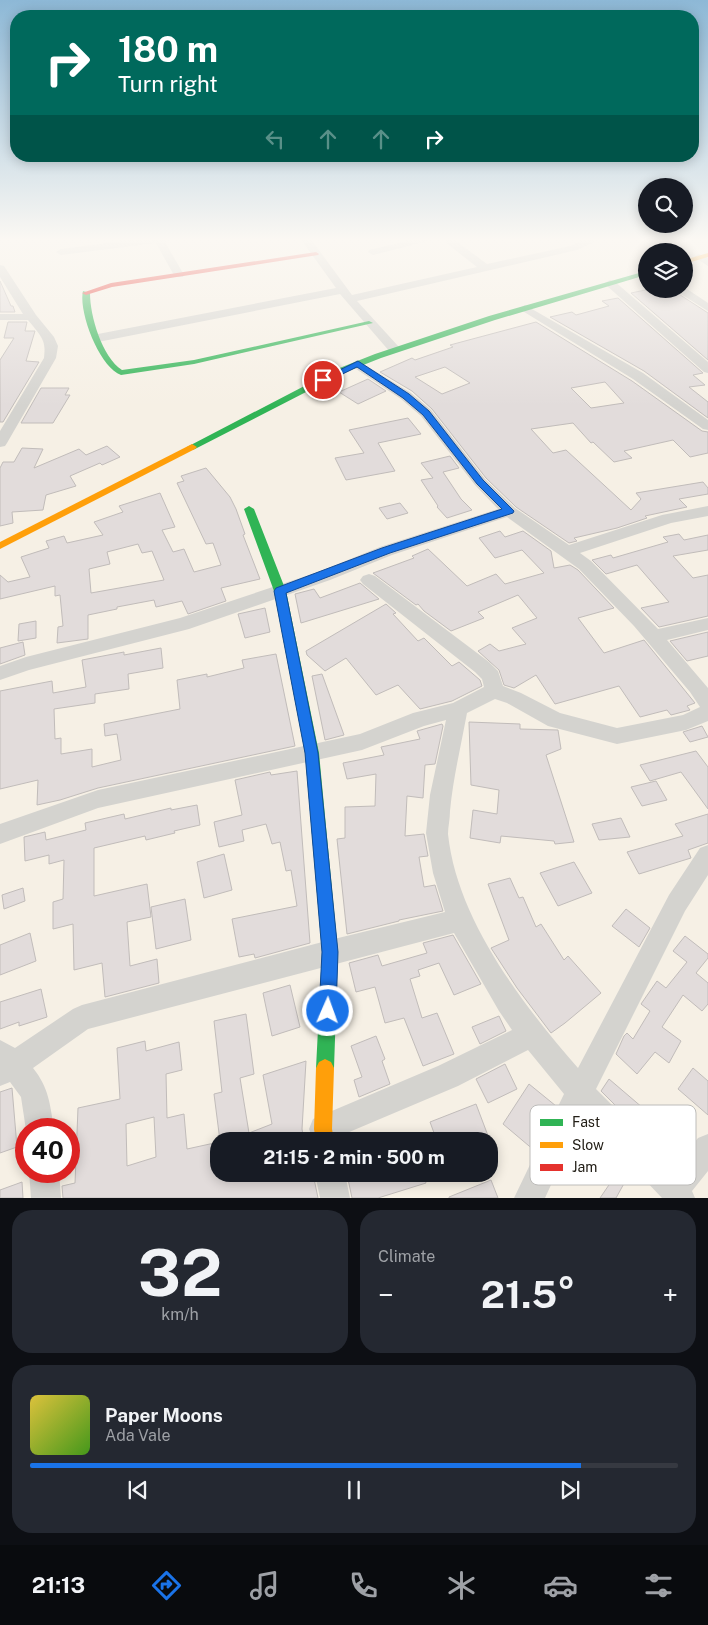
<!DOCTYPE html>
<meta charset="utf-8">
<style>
body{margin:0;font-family:"Public Sans",sans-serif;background:#242831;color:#f1f3f6;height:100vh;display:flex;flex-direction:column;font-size:19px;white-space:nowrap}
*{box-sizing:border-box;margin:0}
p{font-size:16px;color:#9ea1a6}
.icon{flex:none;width:28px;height:28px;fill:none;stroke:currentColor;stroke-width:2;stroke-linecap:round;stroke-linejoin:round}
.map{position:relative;height:1198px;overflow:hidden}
.details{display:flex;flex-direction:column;gap:12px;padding:12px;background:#0d0f14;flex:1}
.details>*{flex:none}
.top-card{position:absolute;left:10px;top:10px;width:689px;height:152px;border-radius:20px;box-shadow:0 2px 12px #0003;background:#00695c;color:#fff;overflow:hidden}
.controls{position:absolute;left:638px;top:178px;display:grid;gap:10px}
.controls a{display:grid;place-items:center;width:55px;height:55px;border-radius:50%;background:#171b24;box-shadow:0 2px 12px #0003;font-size:25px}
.speed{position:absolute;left:15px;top:1118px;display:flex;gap:10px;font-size:25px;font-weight:700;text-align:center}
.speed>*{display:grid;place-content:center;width:65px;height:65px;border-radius:50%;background:#171b24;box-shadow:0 2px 12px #0003;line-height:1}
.speed .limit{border:8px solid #d22;background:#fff;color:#111}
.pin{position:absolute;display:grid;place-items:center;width:42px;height:42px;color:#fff;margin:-21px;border:2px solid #fff;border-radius:50%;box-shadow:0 1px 5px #0007}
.me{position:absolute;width:55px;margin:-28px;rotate:2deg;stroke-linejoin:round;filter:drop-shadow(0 0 4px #0008)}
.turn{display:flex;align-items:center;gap:18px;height:105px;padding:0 25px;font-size:22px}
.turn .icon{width:65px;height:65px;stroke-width:2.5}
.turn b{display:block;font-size:35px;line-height:42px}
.lanes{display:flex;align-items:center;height:48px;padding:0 25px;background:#0003;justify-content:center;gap:25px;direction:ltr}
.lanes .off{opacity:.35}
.big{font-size:38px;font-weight:700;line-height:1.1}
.details .card{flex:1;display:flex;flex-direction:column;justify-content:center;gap:8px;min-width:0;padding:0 18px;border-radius:20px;background:#242831}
.details .dial{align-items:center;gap:0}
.dial b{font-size:65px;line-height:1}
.song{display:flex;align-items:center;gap:15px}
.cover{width:60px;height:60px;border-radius:8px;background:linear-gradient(135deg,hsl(50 70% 55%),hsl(100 70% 35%))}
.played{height:5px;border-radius:2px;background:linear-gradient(90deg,#1a73e8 85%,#363941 85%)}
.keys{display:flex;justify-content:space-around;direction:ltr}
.heat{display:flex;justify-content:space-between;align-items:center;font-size:28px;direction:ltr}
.details .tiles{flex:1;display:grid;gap:12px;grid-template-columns:1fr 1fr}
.card:last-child{grid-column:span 2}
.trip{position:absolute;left:210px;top:1132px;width:288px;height:50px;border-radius:20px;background:#171b24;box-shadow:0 2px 12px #0003;font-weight:700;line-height:50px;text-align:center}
.tabs{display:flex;height:80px;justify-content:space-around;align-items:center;background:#090b0e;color:#9ea1a6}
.tabs .icon{width:35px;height:35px}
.tabs .current{color:#1a73e8}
.tabs b{font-size:22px;color:#f1f3f6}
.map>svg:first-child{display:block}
</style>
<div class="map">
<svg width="708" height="1198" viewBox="0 0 708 1198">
<rect width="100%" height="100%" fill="#f6f0e5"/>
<g fill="#e2dcdb" stroke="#c1bcba" fill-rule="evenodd">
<polygon points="0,281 11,306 13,306 15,312 0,312"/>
<polygon points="650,289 671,289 708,313 708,360 631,293"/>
<polygon points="618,298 703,373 693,375 705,385 689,387 708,402 708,418 644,371 550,317 572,312 576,315 609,306 602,301"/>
<polygon points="8,322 27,322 25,331 35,331 26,361 39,362 3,422 0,422 0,360 14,338 4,338"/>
<path d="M536,322L632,381L702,431L708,432V453L690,457L673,440L624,451L632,458L614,462L593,442L591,443L573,423L531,429L553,453L566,450L631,510L641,499L636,493L703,482L708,488V494L679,499L687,507L645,516L647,518L617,528L574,538L577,541L569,543L516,507L486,478L432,409L412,391L380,372L412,358L415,360L453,347L450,345ZM445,367L470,383L442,394L415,377ZM605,382L624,403L591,408L571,388Z"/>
<polygon points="368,379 386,391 358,404 339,392"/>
<polygon points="41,388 69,388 65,395 70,395 53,423 21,423"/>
<polygon points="408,418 421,434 378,443 395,471 346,480 335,458 364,453 349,430"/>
<polygon points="107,446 120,457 102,465 100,463 70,476 76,486 46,495 43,510 12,512 13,523 0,526 0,468 3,462 14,462 22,448 43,449 34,468 79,449 86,455"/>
<polygon points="450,456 459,468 443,472 461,499 472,510 447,518 437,507 438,506 421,480 433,478 421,463"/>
<path d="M206,468L230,497L236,509L245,534L243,535L260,579L221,588L226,601L188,614L182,601L156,607L154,600L117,607V609L88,615V639L57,643L58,627L63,626L60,595L55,596V586L0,599V575L8,582L30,577L21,557L49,548L46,541L64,536L67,543L103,535L94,522L123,512L119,506L160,493L175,527L162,530L173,552L184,549L194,572L221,565L213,543L206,544L177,483L184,481L181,476ZM138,544L142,553L152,551L164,580L91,593L89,569L110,564L107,552Z"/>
<polygon points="400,503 408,513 387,519 379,508"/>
<polygon points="500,531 505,537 523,531 551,551 554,568 570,565 578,570 614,608 578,618 604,653 644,640 695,703 687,706 690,710 671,715 667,710 640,717 619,686 555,704 536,675 514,688 504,685 499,670 478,651 490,644 499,651 526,644 512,628 537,618 518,595 478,612 484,618 451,631 424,611 418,604 416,605 373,573 414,558 412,556 428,549 467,586 496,574 505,584 544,573 522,550 495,558 479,538"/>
<polygon points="679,534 684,540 708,535 708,550 673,556 693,578 708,575 708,616 659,627 641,608 669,602 637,565 606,574 592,560 611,555 613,558 668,542 663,537"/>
<polygon points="360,583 379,599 301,623 295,594 314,589 320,598"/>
<polygon points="386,604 396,613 393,614 418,641 424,638 452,666 459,662 480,680 482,686 452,701 420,709 398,685 376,695 346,658 325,671 307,655 306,651"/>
<polygon points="265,608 270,632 245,638 238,614"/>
<polygon points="36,621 36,638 18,641 19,624"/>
<polygon points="708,632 708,656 687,661 670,641"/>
<polygon points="23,642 25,655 0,664 0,648"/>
<polygon points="161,648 163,668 128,674 129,689 95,694 95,703 54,709 55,739 61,738 61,754 92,749 92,767 121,760 117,734 105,736 104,724 180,709 177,680 207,674 207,677 244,668 242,660 276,654 295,746 98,788 60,800 37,805 38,780 0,789 0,691 52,681 53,693 86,687 82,660 124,652 124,655"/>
<polygon points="322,674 344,735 325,740 312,676"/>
<polygon points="469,722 520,724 520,729 558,730 561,749 546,755 574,842 555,844 554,841 501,836 500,843 470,838 473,810 497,814 499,790 471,785"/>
<polygon points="442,724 443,726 435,764 425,765 423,798 407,796 405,836 424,834 428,856 419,857 424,887 435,885 443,911 399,920 399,921 347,934 337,839 345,838 345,807 375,806 376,774 347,779 343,763 384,755 381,747 420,739 417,731"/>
<polygon points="702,726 708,737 690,742 683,732"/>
<polygon points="696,751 708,767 708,809 681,772 650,781 640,765"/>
<polygon points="297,771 310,943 255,958 254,954 239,957 232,919 297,906 291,870 286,871 280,842 272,844 266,824 242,830 244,841 219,847 214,822 242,815 235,780 270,772 271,775"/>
<polygon points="656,781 667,800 642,806 631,787"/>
<polygon points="197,805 200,825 174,831 175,833 146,840 145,836 94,848 94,896 147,884 151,917 127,922 130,966 157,959 159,983 105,997 102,963 74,970 73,924 53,929 53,902 63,899 64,860 49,864 49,855 25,861 24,837 45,832 46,840 86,830 85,823 124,814 125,819 171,808 171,810"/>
<polygon points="708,814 708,843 688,850 691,858 639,874 627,852 683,836 675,824"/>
<polygon points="621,818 630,837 599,840 592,824"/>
<polygon points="224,854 232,890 204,898 197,862"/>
<polygon points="574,862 592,893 558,906 540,873"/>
<polygon points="510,878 519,898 523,897 536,927 541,924 564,960 568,956 601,993 565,1023 551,1033 517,988 491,948 509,940 488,884"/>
<polygon points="23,888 25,901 4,909 2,895"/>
<polygon points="185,899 191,940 156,949 151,907"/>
<polygon points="626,909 650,928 639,947 612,926"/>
<polygon points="30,933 36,961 0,975 0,945"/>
<polygon points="453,935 481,984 454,995 439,963 418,970 420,976 410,979 422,1018 437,1013 454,1054 423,1066 404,1018 385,1023 375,987 356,992 349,963 378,955 382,966 427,953 423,943"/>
<polygon points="685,936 708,954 708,958 696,973 708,983 708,1004 702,1011 683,995 662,1027 681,1041 669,1063 655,1052 637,1074 616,1054 624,1036 627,1033 633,1039 650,1011 641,1004 657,981 666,988 687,962 673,951"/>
<polygon points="290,985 300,1027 272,1036 263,993"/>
<polygon points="41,989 47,1017 19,1026 19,1022 0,1029 0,1002"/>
<polygon points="246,1014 254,1074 240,1078 249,1133 272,1124 263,1075 306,1061 302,1129 304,1141 220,1141 214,1094 222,1092 214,1021"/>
<polygon points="499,1016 506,1031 480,1044 472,1027"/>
<polygon points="376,1036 385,1059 382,1061 390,1084 359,1097 354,1080 362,1077 351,1046"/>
<path d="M145,1041L146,1051L179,1042L182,1070L166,1074L167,1118L184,1114L187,1149L219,1142V1174H313L318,1198H63L62,1186L75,1183L78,1108L120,1099L117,1048ZM154,1117L156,1157L127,1166L126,1124Z"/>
<polygon points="505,1064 517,1089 488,1103 476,1079"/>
<polygon points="693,1068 708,1081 708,1115 678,1089"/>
<polygon points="609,1079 643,1108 634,1124 601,1091"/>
<polygon points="529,1084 556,1106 535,1151 503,1124"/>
<polygon points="12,1088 17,1147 0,1153 0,1092"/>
<polygon points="476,1104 490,1141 437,1141 430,1122"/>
<polygon points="600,1135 632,1169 616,1198 600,1198 613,1179 587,1157"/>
<polygon points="366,1174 423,1174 426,1183 378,1198 352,1198 348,1179"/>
<polygon points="491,1180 498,1198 449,1198 449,1197"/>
<polygon points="22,1182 23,1198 0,1198 0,1190"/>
</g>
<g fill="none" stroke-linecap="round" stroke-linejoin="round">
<g fill="#d4d3cf" fill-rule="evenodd">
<polygon points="145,238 176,238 165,242 184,275 183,277 175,277 156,243 61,255 56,252 61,249"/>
<polygon points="300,238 310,238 352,295 477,267 440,238 452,238 487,264 570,246 588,238 603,238 577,250 357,301 398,346 400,349 398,352 390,352 340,294 98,342 92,338 98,334 336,288"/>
<polygon points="420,238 440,238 373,255 368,252 369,250"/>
<polygon points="699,254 708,258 708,266 694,257"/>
<path d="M0,265L4,266L36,315L54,337L58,346L56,358L7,443L5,446L0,447V431L44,358C47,339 39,334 28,320H0V314H23L0,277Z"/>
<polygon points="610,280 614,281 708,362 708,373 704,372 606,285 605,283"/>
<polygon points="684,287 708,303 708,311 673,289 684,289"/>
<polygon points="525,305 643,373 708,420 708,430 703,429 633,379 521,310 519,308"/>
<path d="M357,360L411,393L431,410L485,479L515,508L569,545L662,515L708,506V516L671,523L580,553L591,561L658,629L708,618V630L667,640L708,688V721L686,730L617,744L548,726L507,703L495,699L467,713C461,746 453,778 450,811C450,819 448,827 448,834C457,920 523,1005 578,1068L669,895L700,848L708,845V875L685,911L596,1089L674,1167L698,1138L708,1134V1171L692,1191L695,1198H662L583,1115L545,1198H514L564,1094L528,1050L458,1086L328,1141L313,1139L309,1129L313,1119L438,1066L512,1030L499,1011L454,933L88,1029L33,1068C49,1088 50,1104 54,1129H26V1130L21,1097L10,1082L0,1086V1040L15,1048L73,1009L82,1005L330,940L445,912L433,873L426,833L430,795L446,720L424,726L362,750L98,808L0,844V824L98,790L360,734L413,713L453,703L484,687L482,679L475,672L363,584L360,580L363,576L369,574L375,576L489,662L498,671L503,686L521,693L560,713L617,728L683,715L700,707L690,692L634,626L579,569L507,517L392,555L330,580L189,629L29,670L0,680V666L26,657L180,618L318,572L380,547L498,509L475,485L421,416L401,399L353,367L351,364Z"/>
<polygon points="29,1171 59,1171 61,1198 31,1198"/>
<polygon points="315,1174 345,1174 350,1198 320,1198"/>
</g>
<g fill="#30b455" fill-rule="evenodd">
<polygon points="646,271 646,275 495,320 381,358 343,373 195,449 192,450 187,447 337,369 375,354 489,316"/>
<path d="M83,291L90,293C90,316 102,357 122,370L194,360L369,321L373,323L194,364L121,375C100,368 78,312 83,291Z"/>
<polygon points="249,506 254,509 286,591 319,753 338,952 334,1068 331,1074 325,1077 319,1074 316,1068 322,952 305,753 274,591 244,509"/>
</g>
<g fill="#ff9f0a" fill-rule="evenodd">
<polygon points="708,253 708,257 684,264 684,260"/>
<polygon points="192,444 197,447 195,449 0,549 0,542"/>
<polygon points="325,1059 331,1062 334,1068 332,1129 334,1141 316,1141 314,1129 316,1068 319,1062"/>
</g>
<polygon fill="#e5322d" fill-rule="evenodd" points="316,252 319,254 318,255 112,287 86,295 82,293 111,283"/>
</g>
<linearGradient id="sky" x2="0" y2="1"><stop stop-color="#8db8d6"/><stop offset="0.59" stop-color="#fbf8f3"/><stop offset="1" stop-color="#fbf8f3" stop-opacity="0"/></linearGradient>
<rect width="708" height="406" fill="url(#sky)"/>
<polygon fill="#1a73e8" stroke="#114b97" points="358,361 409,394 429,411 483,480 514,511 513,513 390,553 286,593 318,753 338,952 336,1011 333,1017 328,1020 322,1017 319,1011 322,952 305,753 274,591 276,588 382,548 502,509 477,484 423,415 403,398 357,367 326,382 319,380"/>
<rect x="530" y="1105" width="166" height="80" rx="8" fill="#fff" stroke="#bdbcba" stroke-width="1"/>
<rect x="540" y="1119" width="23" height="7" fill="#30b455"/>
<rect x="540" y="1142" width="23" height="6" fill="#ff9f0a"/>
<rect x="540" y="1164" width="23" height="7" fill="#e5322d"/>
<g font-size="14" fill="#242018">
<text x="572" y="1127">Fast</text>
<text x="572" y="1150">Slow</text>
<text x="572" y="1172">Jam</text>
</g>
</svg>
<div class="controls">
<a><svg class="icon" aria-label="search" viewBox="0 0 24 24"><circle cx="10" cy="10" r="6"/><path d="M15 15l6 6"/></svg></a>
<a><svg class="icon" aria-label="layers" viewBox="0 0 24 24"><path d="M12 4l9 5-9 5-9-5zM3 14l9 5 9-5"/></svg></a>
</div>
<div class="speed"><div class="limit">40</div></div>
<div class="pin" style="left:323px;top:380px;background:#d93025"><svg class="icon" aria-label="arrive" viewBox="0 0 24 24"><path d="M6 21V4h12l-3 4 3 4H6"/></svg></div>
<svg class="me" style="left:328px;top:1011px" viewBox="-20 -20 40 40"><circle r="17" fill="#1a73e8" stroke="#fff" stroke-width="3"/><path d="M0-11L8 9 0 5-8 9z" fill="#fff"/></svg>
<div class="trip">21:15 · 2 min · 500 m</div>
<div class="top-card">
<div class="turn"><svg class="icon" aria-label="right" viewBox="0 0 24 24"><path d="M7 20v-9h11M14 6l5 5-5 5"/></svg><div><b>180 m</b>Turn right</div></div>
<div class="lanes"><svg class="icon off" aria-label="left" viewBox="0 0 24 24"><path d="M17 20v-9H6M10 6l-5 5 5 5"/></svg><svg class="icon off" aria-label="ahead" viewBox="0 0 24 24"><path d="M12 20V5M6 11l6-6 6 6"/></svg><svg class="icon off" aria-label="ahead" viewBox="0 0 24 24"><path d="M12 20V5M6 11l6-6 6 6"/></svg><svg class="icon" aria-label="right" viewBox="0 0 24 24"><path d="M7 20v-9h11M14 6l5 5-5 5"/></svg></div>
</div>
</div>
<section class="details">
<div class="tiles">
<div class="card dial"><b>32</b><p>km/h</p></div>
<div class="card"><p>Climate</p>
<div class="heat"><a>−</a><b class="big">21.5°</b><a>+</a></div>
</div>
<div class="card">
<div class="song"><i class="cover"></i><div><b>Paper Moons</b><p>Ada Vale</p></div></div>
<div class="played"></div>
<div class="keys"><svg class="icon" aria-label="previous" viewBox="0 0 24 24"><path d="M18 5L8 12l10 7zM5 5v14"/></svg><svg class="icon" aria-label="pause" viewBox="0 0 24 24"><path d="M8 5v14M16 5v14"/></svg><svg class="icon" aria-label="next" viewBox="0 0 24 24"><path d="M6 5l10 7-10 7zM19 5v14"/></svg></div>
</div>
</div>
</section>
<nav class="tabs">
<b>21:13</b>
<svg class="icon current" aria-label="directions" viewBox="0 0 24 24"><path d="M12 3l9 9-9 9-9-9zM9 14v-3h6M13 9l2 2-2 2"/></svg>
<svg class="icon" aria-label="music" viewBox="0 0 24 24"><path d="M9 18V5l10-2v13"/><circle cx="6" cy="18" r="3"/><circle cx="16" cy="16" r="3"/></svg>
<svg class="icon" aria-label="phone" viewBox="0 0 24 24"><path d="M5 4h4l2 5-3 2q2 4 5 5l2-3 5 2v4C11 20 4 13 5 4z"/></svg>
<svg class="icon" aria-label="climate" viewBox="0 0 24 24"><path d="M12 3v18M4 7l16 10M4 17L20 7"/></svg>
<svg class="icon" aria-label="car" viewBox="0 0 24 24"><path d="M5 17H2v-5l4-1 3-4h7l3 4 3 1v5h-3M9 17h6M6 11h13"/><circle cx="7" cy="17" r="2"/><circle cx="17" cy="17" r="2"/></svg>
<svg class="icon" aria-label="filters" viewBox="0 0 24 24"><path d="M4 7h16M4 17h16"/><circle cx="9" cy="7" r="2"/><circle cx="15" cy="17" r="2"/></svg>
</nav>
